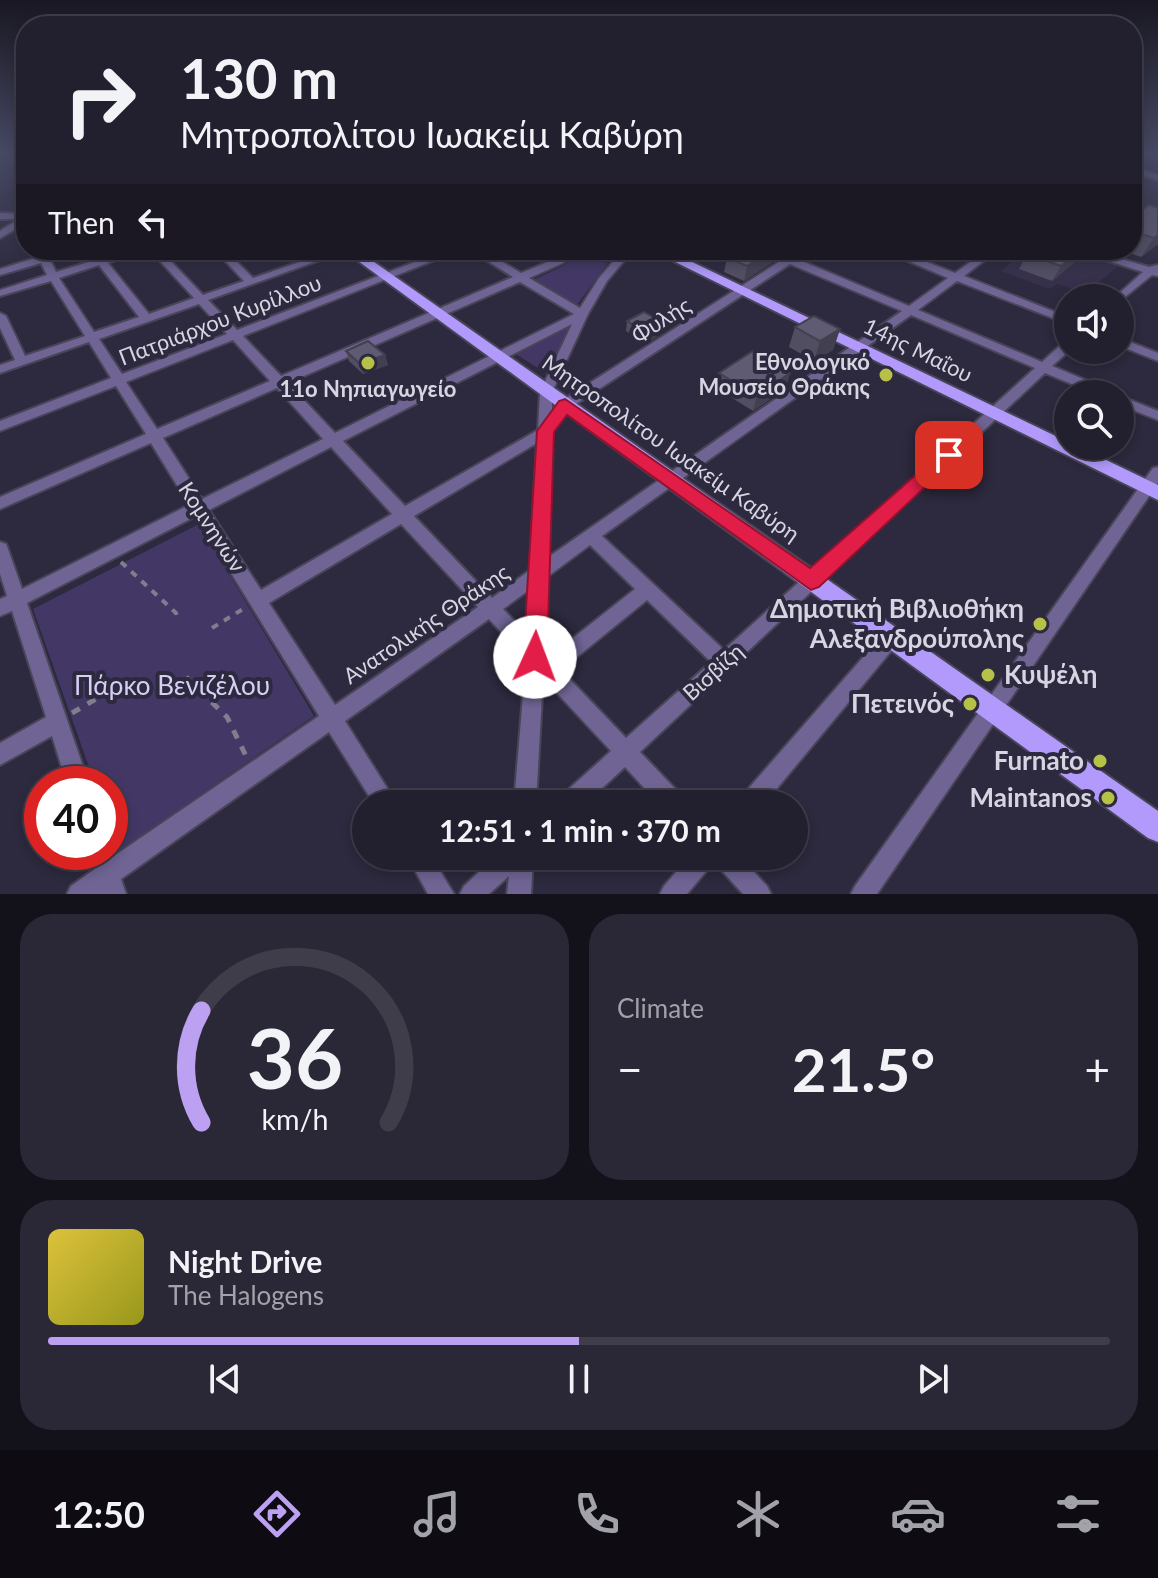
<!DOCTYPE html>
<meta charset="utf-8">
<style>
body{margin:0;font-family:Lato,sans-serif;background:#2a2736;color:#f1f3f6;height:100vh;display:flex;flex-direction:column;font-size:30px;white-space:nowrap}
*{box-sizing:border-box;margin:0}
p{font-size:26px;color:#a2a2aa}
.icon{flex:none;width:44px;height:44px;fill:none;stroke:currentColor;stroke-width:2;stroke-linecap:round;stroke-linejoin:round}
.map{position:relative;height:894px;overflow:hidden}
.panel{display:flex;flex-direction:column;gap:20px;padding:20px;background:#131119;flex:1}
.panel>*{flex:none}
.hud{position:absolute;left:16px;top:16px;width:1126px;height:244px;border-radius:32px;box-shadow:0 4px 12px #0003,0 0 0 2px #3f3d4a;background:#221f2e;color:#f1f3f6;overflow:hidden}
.fabs{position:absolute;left:1054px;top:284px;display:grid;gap:16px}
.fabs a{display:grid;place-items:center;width:80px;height:80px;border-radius:50%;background:#221f2e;box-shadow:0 4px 12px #0003,0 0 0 2px #3f3d4a;font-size:40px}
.speed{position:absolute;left:24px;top:766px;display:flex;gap:16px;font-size:40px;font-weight:700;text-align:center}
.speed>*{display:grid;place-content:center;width:104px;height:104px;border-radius:50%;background:#221f2e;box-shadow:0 4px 12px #0003,0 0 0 2px #3f3d4a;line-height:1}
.speed .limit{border:12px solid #d22;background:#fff;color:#111}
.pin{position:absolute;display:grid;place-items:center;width:68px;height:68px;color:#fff;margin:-34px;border-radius:16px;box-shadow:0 4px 12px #0006}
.me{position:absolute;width:88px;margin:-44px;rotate:2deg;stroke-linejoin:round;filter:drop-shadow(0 0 6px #0008)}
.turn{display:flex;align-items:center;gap:28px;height:168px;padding:0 32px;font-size:36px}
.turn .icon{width:104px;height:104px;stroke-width:2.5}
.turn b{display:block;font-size:56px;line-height:68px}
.then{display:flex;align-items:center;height:76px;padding:0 32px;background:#0003;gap:16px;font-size:30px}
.big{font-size:60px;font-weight:700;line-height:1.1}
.panel .widget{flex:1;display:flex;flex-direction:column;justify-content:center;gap:12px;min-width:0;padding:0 28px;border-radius:32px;background:#2a2736}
.panel .dial{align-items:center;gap:0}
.dial svg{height:208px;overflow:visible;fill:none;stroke:#3f3d4a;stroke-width:7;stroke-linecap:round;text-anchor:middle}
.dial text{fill:#f1f3f6;stroke:none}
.song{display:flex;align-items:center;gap:24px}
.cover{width:96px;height:96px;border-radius:12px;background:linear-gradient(135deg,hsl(50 70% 55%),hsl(60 70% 35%))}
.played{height:8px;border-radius:4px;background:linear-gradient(90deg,#bca0f2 50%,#3f3d4a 50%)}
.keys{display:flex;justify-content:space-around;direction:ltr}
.heat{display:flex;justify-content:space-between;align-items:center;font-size:44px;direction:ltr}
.panel .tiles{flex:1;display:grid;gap:20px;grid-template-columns:1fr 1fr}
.widget:last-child{grid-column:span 2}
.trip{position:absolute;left:352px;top:790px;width:456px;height:80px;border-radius:40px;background:#221f2e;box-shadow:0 4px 12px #0003,0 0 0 2px #3f3d4a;font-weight:700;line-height:80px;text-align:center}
.menu{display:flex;height:128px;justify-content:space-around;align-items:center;background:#0e0c12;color:#a2a2aa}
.menu .icon{width:56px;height:56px}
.menu .active{color:#bca0f2}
.menu b{font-size:36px;color:#f1f3f6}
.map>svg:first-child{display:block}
</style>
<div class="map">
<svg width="1158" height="894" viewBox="0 0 1158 894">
<rect width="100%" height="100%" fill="#2d293e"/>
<polygon fill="#36304b" points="1025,250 1086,250 1124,261 1085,294 1058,284 1049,289 1001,271"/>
<g fill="#433766">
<polygon points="574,256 608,263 577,305 533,280 563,266"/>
<polygon points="574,322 546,373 514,353"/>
<polygon points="199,524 314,716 119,851 110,825 110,784 95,784 33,609"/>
</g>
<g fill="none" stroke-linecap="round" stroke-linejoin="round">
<defs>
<g id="minor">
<polygon points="1132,167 1158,175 1158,180 1132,172"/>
<polygon points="0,213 26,214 26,223 0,238 0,231 19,219 0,219"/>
<path d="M35,250H45L47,255L64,250H79L50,260L56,272L128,250H143L108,263L149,314L194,298L150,250H160L203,295L244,281L215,250H225L253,278L334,250H348L208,300L237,330L446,250H460L243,336L281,376L513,277L470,250H482L521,273L555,259L564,250H574L563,263L529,278L580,308L599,278L623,250H633L607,281L588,314L552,392V413L560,402L782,260L761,250H774L789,256L798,250H810L797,259L909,306L948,278L882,250H896L955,273L987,250H998L964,276L1068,317V324L957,281L918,310L1042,362L1064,342L1068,341L1070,350L1052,366L1112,391L1113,394H1096L1045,373L640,752L682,796L685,804H659L625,767L585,804H558L561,796L611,751L543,678L536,804H514L526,659L489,619L345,721L397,804H374L329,732L121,879L126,894H67L71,886L95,869L90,852H110V846L114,856L319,716L196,516L27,603L89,784H67L52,736L0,765V743L46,717L12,611L0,616V599L7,596L0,574V542L6,544L8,549L22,589L189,505L151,443L0,509V497L146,434L116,386L0,431V421L111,378L89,342L0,373V365L15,360L0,328V313L6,316L25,356L85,336L51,281L0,296V290L47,275L41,263L0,275V269L39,257ZM790,264L902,311L547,558L551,434L570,408ZM99,265L139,317L94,332L59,278ZM520,282L574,314L335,433L288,383ZM199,304L227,334L122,374L99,339ZM911,315L1035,368L724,650L602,536ZM572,324L540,392L538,430L405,506L343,441ZM233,340L270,381L157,429L126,382ZM277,388L323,439L202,499L163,438ZM537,443L530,570L492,598L414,516ZM331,447L392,514L261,590L209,510ZM401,524L478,607L335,705L269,603ZM590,545L635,589L549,657L544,652L547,577ZM529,590L527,634L503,609ZM647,600L711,662L626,738L561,670Z"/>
<polygon points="1074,250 1090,250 1149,267 1158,265 1158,276 1152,275 1120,301 1120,298 1114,298 1143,272"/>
<polygon points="1120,338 1158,353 1158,361 1120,346"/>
<polygon points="1120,396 1158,411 1158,420 1120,405"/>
<polygon points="1158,467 1158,483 877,894 851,894 855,886 1153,468"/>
<polygon points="891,630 897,632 900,638 897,644 764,804 739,804 742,796 885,632"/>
<polygon points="407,856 431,856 454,894 428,894"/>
<polygon points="496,856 533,856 531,894 507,894 509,876 489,894 460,894 464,886"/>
<polygon points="690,856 739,856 767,886 771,894 743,894 714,862 687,894 660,894 664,886"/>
</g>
<g id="major">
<polygon points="343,250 357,250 1158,811 1158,842 1148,838"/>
<polygon points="651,250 667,250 1068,442 1068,446 1077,446 1158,485 1158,500"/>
</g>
</defs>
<use href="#minor" stroke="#484558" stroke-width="4"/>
<use href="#major" stroke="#484558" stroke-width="4"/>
<g stroke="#807d8e" stroke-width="4" stroke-dasharray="7 7" stroke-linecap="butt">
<polyline points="121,562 176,613 177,618"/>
<polyline points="212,628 243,609"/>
</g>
<g stroke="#807d8e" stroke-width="5" stroke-dasharray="9 9" stroke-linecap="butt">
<polyline points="186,677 227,717 246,756"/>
<polyline points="72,713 134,677"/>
</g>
<use href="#minor" fill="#6f6493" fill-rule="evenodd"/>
<use href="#major" fill="#b19afb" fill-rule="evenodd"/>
</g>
<g fill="#524e62">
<polygon points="8,155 26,155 23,174"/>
<polygon points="1158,208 1158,244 1141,257 1121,250 1132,250 1132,218"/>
<polygon points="585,250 606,250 599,256 585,252"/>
<polygon points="1032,250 1085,250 1082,256 1052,281 1019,269 1027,254"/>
<polygon points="727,258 776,260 744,281 724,272"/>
<polygon points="627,321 662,333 647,343 626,331"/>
<polygon points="795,327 840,329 833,350 814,361 789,347"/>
<polygon points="346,351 385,355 388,365 363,374 349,361"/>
<polygon points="719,373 790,373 786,388 753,411 716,388"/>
</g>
<g fill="#424050">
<polygon points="26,159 26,174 23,174 15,161"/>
<polygon points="1158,235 1158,244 1141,257 1154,238"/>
<polygon points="599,250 606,250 599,256"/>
<polygon points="773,250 778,250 776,260 744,281 747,266"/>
<polygon points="1080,250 1085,250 1082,256 1052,281 1061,266"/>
<polygon points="663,323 662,333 647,343 648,333"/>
<polygon points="840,329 833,350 814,361 820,341"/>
<polygon points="385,355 388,365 363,374 360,364"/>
<polygon points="790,373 786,388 753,411 757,396"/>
</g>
<g fill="#5f5b72" stroke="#424050" stroke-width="2">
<polygon points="10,155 26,155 26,159 15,161"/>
<polygon points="1149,205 1158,208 1158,235 1154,238 1132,231 1132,218"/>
<polygon points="740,250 773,250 747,266 727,258"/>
<polygon points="1032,250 1080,250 1061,266 1027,254"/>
<polygon points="644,312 663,323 648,333 627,321"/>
<polygon points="814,316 840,329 820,341 795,327"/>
<polygon points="368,341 385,355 360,364 346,351"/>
<polygon points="753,351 790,373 757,396 719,373"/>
</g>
<linearGradient id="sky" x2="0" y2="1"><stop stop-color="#191722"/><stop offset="0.55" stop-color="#464963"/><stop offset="1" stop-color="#464963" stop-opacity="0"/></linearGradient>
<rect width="1158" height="280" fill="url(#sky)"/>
<polygon fill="#e11d48" stroke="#92132f" stroke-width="2" points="565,399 810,568 943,451 949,449 959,455 819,587 811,590 567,415 554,432 547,657 544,665 535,668 527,665 523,657 537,431 559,401"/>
<g fill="#b7c148" stroke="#2d293e" stroke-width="3">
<circle cx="368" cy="363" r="8"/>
<circle cx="886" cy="375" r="8"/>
<circle cx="1040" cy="624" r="8"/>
<circle cx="988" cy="675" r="8"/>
<circle cx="970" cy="704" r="8"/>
<circle cx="1100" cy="761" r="8"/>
<circle cx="1108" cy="798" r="8"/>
</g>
<g text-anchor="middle" stroke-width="8" stroke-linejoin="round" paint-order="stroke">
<g font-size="22" fill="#d7d5e2" stroke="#2d293e">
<text transform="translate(220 320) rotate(-21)" y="8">Πατριάρχου Κυρίλλου</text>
<text transform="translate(661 320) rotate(-32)" y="8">Φυλής</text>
<text transform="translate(918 350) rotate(26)" y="8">14ης Μαΐου</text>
<text transform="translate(671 448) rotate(35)" y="8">Μητροπολίτου Ιωακείμ Καβύρη</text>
<text transform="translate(212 527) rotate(57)" y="8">Κομνηνών</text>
<text transform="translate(426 624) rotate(-34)" y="8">Ανατολικής Θράκης</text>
<text transform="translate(713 672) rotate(-42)" y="8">Βισβίζη</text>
</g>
<g font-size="22" font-weight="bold" fill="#d7d5e2" stroke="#2d293e" text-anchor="end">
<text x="870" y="370">Εθνολογικό<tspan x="870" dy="25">Μουσείο Θράκης</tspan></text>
<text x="368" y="397" text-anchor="middle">11ο Νηπιαγωγείο</text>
</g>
<g font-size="26" font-weight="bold" fill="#d7d5e2" stroke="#2d293e" text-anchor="end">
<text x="1024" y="618">Δημοτική Βιβλιοθήκη<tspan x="1024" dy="30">Αλεξανδρούπολης</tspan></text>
<text x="1004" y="684" text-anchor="start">Κυψέλη</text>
<text x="954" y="713">Πετεινός</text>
<text x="1084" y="770">Furnato</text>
<text x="1092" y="807">Maintanos</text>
</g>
<g font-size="26" fill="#d5cef5" stroke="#2d293e">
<text x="172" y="695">Πάρκο Βενιζέλου</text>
</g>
</g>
</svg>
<div class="fabs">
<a><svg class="icon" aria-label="sound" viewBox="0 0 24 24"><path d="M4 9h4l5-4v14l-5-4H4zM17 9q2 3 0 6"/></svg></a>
<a><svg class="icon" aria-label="search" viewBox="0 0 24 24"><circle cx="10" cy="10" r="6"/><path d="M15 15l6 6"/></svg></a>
</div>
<div class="speed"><div class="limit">40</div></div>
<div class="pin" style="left:949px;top:455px;background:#d93025"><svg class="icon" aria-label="arrive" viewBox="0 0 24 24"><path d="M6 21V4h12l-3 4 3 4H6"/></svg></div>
<svg class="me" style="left:535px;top:657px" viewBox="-20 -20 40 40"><circle r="19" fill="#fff"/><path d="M0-13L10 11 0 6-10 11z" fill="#e11d48"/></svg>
<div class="trip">12:51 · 1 min · 370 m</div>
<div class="hud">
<div class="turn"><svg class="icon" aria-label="right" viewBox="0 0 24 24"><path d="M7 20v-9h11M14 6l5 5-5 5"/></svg><div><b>130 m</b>Μητροπολίτου Ιωακείμ Καβύρη</div></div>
<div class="then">Then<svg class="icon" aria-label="left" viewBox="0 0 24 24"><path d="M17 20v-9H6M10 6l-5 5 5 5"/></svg></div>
</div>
</div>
<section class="panel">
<div class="tiles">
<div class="widget dial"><svg viewBox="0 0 100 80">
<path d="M14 69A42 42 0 1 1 86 69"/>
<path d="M14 69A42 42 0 0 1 14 26" stroke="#bca0f2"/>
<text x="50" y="56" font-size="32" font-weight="700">36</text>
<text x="50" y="72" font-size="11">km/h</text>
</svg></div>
<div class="widget"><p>Climate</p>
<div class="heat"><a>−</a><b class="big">21.5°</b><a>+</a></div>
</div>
<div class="widget">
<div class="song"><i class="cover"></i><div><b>Night Drive</b><p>The Halogens</p></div></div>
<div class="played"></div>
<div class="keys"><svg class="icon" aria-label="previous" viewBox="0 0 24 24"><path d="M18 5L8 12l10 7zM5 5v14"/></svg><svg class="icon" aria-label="pause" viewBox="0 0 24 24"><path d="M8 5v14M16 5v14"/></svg><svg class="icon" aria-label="next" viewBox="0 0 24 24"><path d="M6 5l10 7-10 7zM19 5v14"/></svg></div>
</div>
</div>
</section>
<nav class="menu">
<b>12:50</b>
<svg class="icon active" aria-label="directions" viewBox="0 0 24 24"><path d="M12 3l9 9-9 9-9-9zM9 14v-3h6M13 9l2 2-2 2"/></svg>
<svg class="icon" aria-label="music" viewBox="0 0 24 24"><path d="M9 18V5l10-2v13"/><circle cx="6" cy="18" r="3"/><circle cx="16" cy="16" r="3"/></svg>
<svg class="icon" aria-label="phone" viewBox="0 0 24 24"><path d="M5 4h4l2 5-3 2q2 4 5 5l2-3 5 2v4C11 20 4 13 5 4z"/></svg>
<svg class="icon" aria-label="climate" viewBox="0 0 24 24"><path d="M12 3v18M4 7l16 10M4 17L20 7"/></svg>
<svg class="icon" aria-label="car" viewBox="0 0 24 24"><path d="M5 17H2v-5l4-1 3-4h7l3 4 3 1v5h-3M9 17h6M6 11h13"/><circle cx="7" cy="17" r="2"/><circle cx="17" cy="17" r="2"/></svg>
<svg class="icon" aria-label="filters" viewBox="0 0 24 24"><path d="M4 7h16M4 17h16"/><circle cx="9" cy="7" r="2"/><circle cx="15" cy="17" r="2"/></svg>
</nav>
